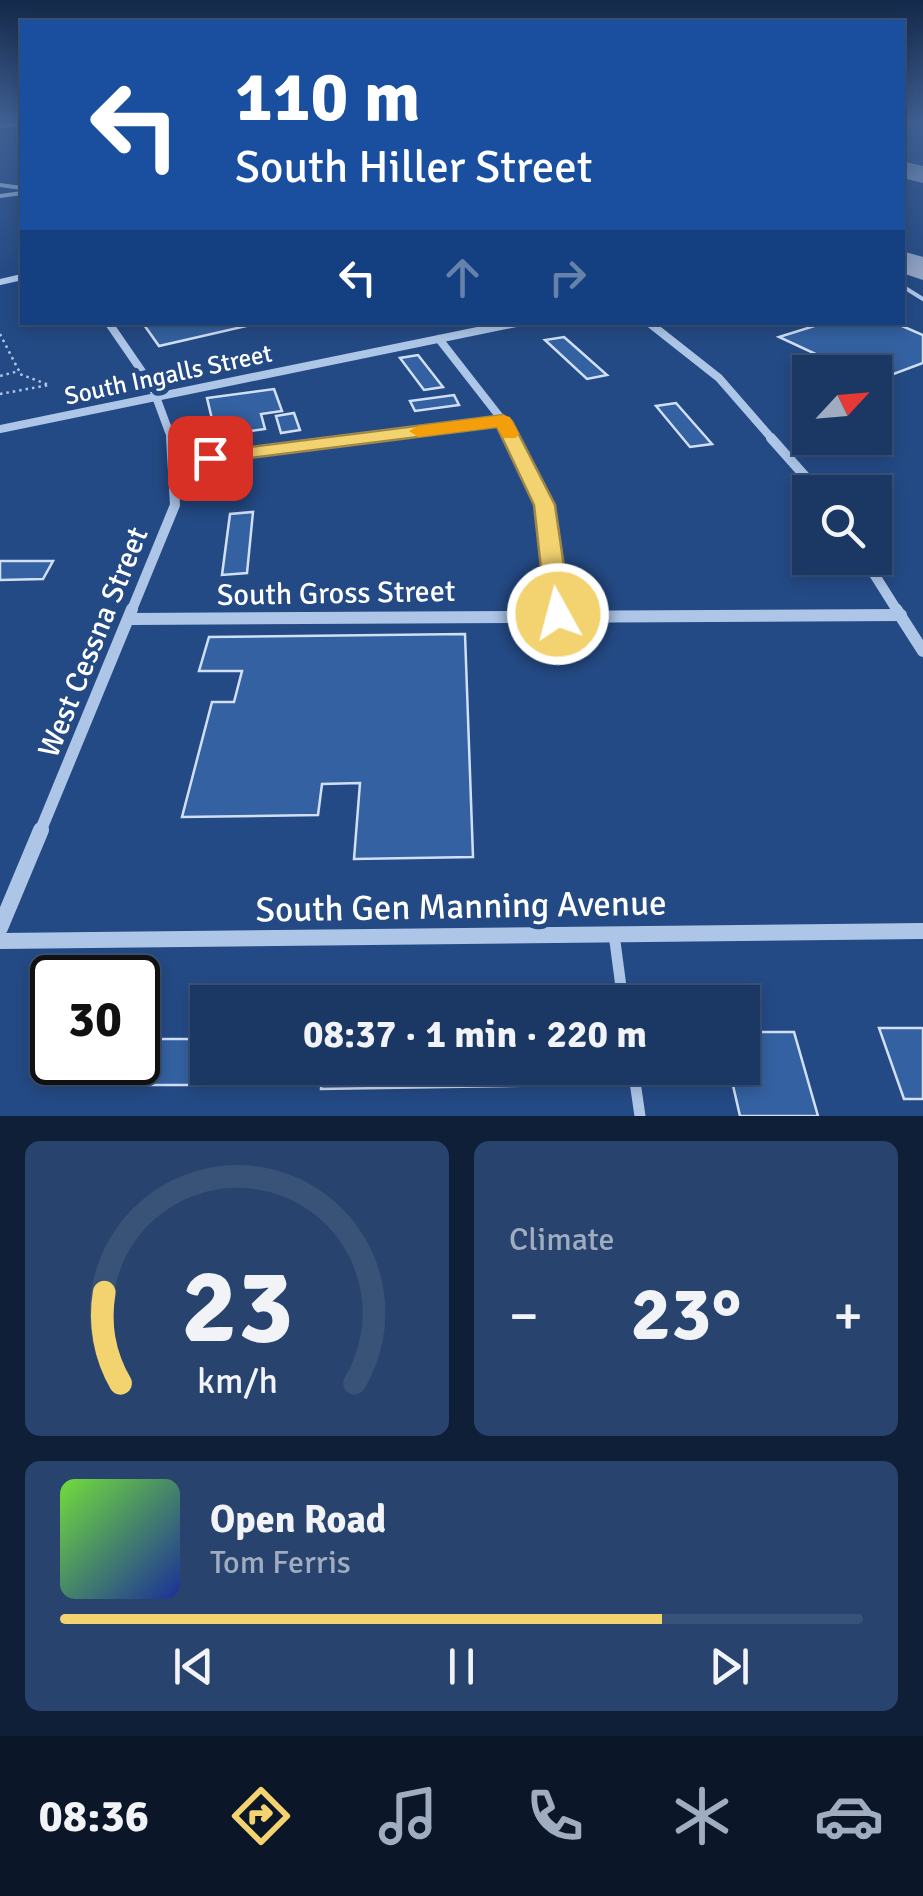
<!DOCTYPE html>
<meta charset="utf-8">
<style>
body{margin:0;font-family:Signika,sans-serif;background:#28436d;color:#f1f3f6;height:100vh;display:flex;flex-direction:column;font-size:38px;white-space:nowrap}
*{box-sizing:border-box;margin:0}
p{font-size:32px;color:#a0acbf}
.icon{flex:none;width:55px;height:55px;fill:none;stroke:currentColor;stroke-width:2;stroke-linecap:round;stroke-linejoin:round}
.map{position:relative;height:1116px;overflow:hidden}
.drawer{display:flex;flex-direction:column;gap:25px;padding:25px;background:#0f1f37;flex:1}
.drawer>*{flex:none}
.hud{position:absolute;left:20px;top:20px;width:885px;height:305px;border-radius:0px;box-shadow:0 5px 15px #0003,0 0 0 2px #395278;background:#1a4fa0;color:#fff;overflow:hidden}
.needle{width:65px;rotate:64deg}
.tools{position:absolute;left:792px;top:355px;display:grid;gap:20px}
.tools a{display:grid;place-items:center;width:100px;height:100px;border-radius:0px;background:#1b3864;box-shadow:0 5px 15px #0003,0 0 0 2px #395278;font-size:50px}
.speed{position:absolute;left:30px;top:955px;display:flex;gap:20px;font-size:50px;font-weight:700;text-align:center}
.speed>*{display:grid;place-content:center;width:130px;height:130px;border-radius:50%;background:#1b3864;box-shadow:0 5px 15px #0003,0 0 0 2px #395278;line-height:1}
.speed .limit{border:5px solid #111;border-radius:15px;background:#fff;color:#111}
.pin{position:absolute;display:grid;place-items:center;width:85px;height:85px;color:#fff;margin:-42px;border-radius:20px;box-shadow:0 5px 15px #0006}
.me{position:absolute;width:110px;margin:-55px;rotate:353deg;stroke-linejoin:round;filter:drop-shadow(0 0 8px #0008)}
.turn{display:flex;align-items:center;gap:35px;height:210px;padding:0 50px;font-size:45px}
.turn .icon{width:130px;height:130px;stroke-width:2.5}
.turn b{display:block;font-size:70px;line-height:85px}
.lanes{display:flex;align-items:center;height:95px;padding:0 50px;background:#0003;justify-content:center;gap:50px;direction:ltr}
.lanes .off{opacity:.35}
.big{font-size:75px;font-weight:700;line-height:1.1}
.drawer .card{flex:1;display:flex;flex-direction:column;justify-content:center;gap:15px;min-width:0;padding:0 35px;border-radius:15px;background:#28436d}
.drawer .dial{align-items:center;gap:0}
.dial svg{height:260px;overflow:visible;fill:none;stroke:#395278;stroke-width:7;stroke-linecap:round;text-anchor:middle}
.dial text{fill:#f1f3f6;stroke:none}
.song{display:flex;align-items:center;gap:30px}
.cover{width:120px;height:120px;border-radius:15px;background:linear-gradient(135deg,hsl(100 70% 55%),hsl(230 70% 35%))}
.played{height:10px;border-radius:5px;background:linear-gradient(90deg,#f3d270 75%,#395278 75%)}
.keys{display:flex;justify-content:space-around;direction:ltr}
.heat{display:flex;justify-content:space-between;align-items:center;font-size:55px;direction:ltr}
.drawer .tiles{flex:1;display:grid;gap:25px;grid-template-columns:1fr 1fr}
.card:last-child{grid-column:span 2}
.trip{position:absolute;left:190px;top:985px;width:570px;height:100px;border-radius:0px;background:#1b3864;box-shadow:0 5px 15px #0003,0 0 0 2px #395278;font-weight:700;line-height:100px;text-align:center}
.tab-bar{display:flex;height:160px;justify-content:space-around;align-items:center;background:#0b1628;color:#a0acbf}
.tab-bar .icon{width:70px;height:70px}
.tab-bar .selected{color:#f3d270}
.tab-bar b{font-size:45px;color:#f1f3f6}
.map>svg:first-child{display:block}
</style>
<div class="map">
<svg width="923" height="1116" viewBox="0 0 923 1116">
<rect width="100%" height="100%" fill="#244a85"/>
<g fill="none" stroke-linecap="round" stroke-linejoin="round">
<g fill="#92a4c2" fill-rule="evenodd">
<polygon points="902,161 923,166 923,183 902,178"/>
<polygon points="902,251 923,257 923,280 902,273"/>
</g>
</g>
<g fill="#3461a1" stroke="#d1e0f6" stroke-width="2.5">
<polygon points="142,322 264,322 159,346"/>
<polygon points="827,322 893,322 923,335 923,363 875,381 875,372 854,372 779,337"/>
<polygon points="564,337 607,375 587,379 545,340"/>
<polygon points="418,355 443,387 424,390 400,358"/>
<polygon points="274,389 282,411 261,414 265,429 216,436 207,398"/>
<polygon points="454,395 459,405 415,411 410,401"/>
<polygon points="676,403 712,444 690,447 656,406"/>
<polygon points="294,413 300,430 281,433 276,416"/>
<polygon points="253,512 247,573 222,575 230,514"/>
<polygon points="0,561 53,561 43,579 0,580"/>
<polygon points="465,634 473,857 354,859 360,783 322,784 318,815 182,817 212,702 234,702 242,671 199,671 209,637"/>
<polygon points="879,1028 923,1028 923,1099 904,1099"/>
<polygon points="742,1032 794,1032 818,1116 740,1116 729,1068 742,1068"/>
<polygon points="138,1039 208,1039 208,1068 247,1068 244,1085 66,1085 73,1062 138,1062"/>
<polygon points="323,1068 562,1068 564,1085 321,1089"/>
</g>
<g fill="none" stroke-linecap="round" stroke-linejoin="round">
<g stroke="#adc6e8" stroke-width="2.5" stroke-dasharray="2.5 4" stroke-linecap="butt">
<polyline points="0,334 19,371 0,376"/>
<polyline points="0,394 49,385 17,373"/>
</g>
<g stroke="#adc6e8" stroke-width="4">
<polyline points="0,126 21,124"/>
<polyline points="0,185 22,188"/>
<polyline points="0,196 22,193"/>
<polyline points="902,286 923,299"/>
</g>
<g stroke="#adc6e8" stroke-width="11">
<polyline points="614,934 623,1002"/>
<polyline points="633,1068 640,1116"/>
</g>
<polyline stroke="#adc6e8" stroke-width="6" points="0,282 22,277"/>
<g stroke="#adc6e8" stroke-width="8">
<polyline points="108,322 152,386 172,440"/>
<polyline points="648,322 719,378 773,440"/>
<polyline points="439,339 503,421 512,440"/>
<polyline points="0,429 521,322"/>
<polyline points="351,440 503,421"/>
</g>
<g stroke="#adc6e8" stroke-width="10">
<polyline points="511,438 544,505 558,612"/>
<polyline points="771,438 819,492"/>
<polyline points="178,462 371,438"/>
<polyline points="864,558 898,612"/>
<polyline points="131,612 175,505 171,438"/>
</g>
<g stroke="#adc6e8" stroke-width="12">
<polyline points="557,609 558,615"/>
<polyline points="896,609 923,651"/>
<polyline points="131,619 901,615"/>
<polyline points="40,832 132,609"/>
</g>
<g stroke="#adc6e8" stroke-width="16">
<polyline points="0,928 41,830"/>
<polyline points="0,941 923,931"/>
</g>
</g>
<linearGradient id="sky" x2="0" y2="1"><stop stop-color="#142949"/><stop offset="0.44" stop-color="#3f6094"/><stop offset="1" stop-color="#3f6094" stop-opacity="0"/></linearGradient>
<rect width="923" height="279" fill="url(#sky)"/>
<polygon fill="#f3d270" stroke="#9e8849" stroke-width="2.5" points="503,415 512,421 555,505 571,614 567,620 550,620 546,614 534,505 497,427 210,463 200,458 210,452"/>
<polygon fill="#f59e0b" points="503,415 510,417 519,434 516,438 503,438 497,427 418,437 409,431 418,426"/>
<g text-anchor="middle" stroke-width="10" stroke-linejoin="round" paint-order="stroke">
<g font-size="25" fill="#fff" stroke="#244a85">
<text transform="translate(168 374) rotate(-12)" y="9">South Ingalls Street</text>
</g>
<g font-size="30" fill="#fff" stroke="#244a85">
<text transform="translate(336 593) rotate(-1)" y="10">South Gross Street</text>
<text transform="translate(93 642) rotate(-68)" y="10">West Cessna Street</text>
</g>
<g font-size="35" fill="#fff" stroke="#244a85">
<text transform="translate(461 906) rotate(-1)" y="12">South Gen Manning Avenue</text>
</g>
</g>
</svg>
<div class="tools">
<a><svg class="needle" viewBox="-14 -14 28 28"><path d="M0-13l5 13h-10z" fill="#e53935"/><path d="M0 13l5-13h-10z" fill="#a0acbf"/></svg></a>
<a><svg class="icon" aria-label="search" viewBox="0 0 24 24"><circle cx="10" cy="10" r="6"/><path d="M15 15l6 6"/></svg></a>
</div>
<div class="speed"><div class="limit">30</div></div>
<div class="pin" style="left:210px;top:458px;background:#d93025"><svg class="icon" aria-label="arrive" viewBox="0 0 24 24"><path d="M6 21V4h12l-3 4 3 4H6"/></svg></div>
<svg class="me" style="left:558px;top:614px" viewBox="-20 -20 40 40"><circle r="17" fill="#f3d270" stroke="#fff" stroke-width="3"/><path d="M0-11L8 9 0 5-8 9z" fill="#fff"/></svg>
<div class="trip">08:37 · 1 min · 220 m</div>
<div class="hud">
<div class="turn"><svg class="icon" aria-label="left" viewBox="0 0 24 24"><path d="M17 20v-9H6M10 6l-5 5 5 5"/></svg><div><b>110 m</b>South Hiller Street</div></div>
<div class="lanes"><svg class="icon" aria-label="left" viewBox="0 0 24 24"><path d="M17 20v-9H6M10 6l-5 5 5 5"/></svg><svg class="icon off" aria-label="ahead" viewBox="0 0 24 24"><path d="M12 20V5M6 11l6-6 6 6"/></svg><svg class="icon off" aria-label="right" viewBox="0 0 24 24"><path d="M7 20v-9h11M14 6l5 5-5 5"/></svg></div>
</div>
</div>
<section class="drawer">
<div class="tiles">
<div class="card dial"><svg viewBox="0 0 100 80">
<path d="M14 69A42 42 0 1 1 86 69"/>
<path d="M14 69A42 42 0 0 1 9 41" stroke="#f3d270"/>
<text x="50" y="56" font-size="32" font-weight="700">23</text>
<text x="50" y="72" font-size="11">km/h</text>
</svg></div>
<div class="card"><p>Climate</p>
<div class="heat"><a>−</a><b class="big">23°</b><a>+</a></div>
</div>
<div class="card">
<div class="song"><i class="cover"></i><div><b>Open Road</b><p>Tom Ferris</p></div></div>
<div class="played"></div>
<div class="keys"><svg class="icon" aria-label="previous" viewBox="0 0 24 24"><path d="M18 5L8 12l10 7zM5 5v14"/></svg><svg class="icon" aria-label="pause" viewBox="0 0 24 24"><path d="M8 5v14M16 5v14"/></svg><svg class="icon" aria-label="next" viewBox="0 0 24 24"><path d="M6 5l10 7-10 7zM19 5v14"/></svg></div>
</div>
</div>
</section>
<nav class="tab-bar">
<b>08:36</b>
<svg class="icon selected" aria-label="directions" viewBox="0 0 24 24"><path d="M12 3l9 9-9 9-9-9zM9 14v-3h6M13 9l2 2-2 2"/></svg>
<svg class="icon" aria-label="music" viewBox="0 0 24 24"><path d="M9 18V5l10-2v13"/><circle cx="6" cy="18" r="3"/><circle cx="16" cy="16" r="3"/></svg>
<svg class="icon" aria-label="phone" viewBox="0 0 24 24"><path d="M5 4h4l2 5-3 2q2 4 5 5l2-3 5 2v4C11 20 4 13 5 4z"/></svg>
<svg class="icon" aria-label="climate" viewBox="0 0 24 24"><path d="M12 3v18M4 7l16 10M4 17L20 7"/></svg>
<svg class="icon" aria-label="car" viewBox="0 0 24 24"><path d="M5 17H2v-5l4-1 3-4h7l3 4 3 1v5h-3M9 17h6M6 11h13"/><circle cx="7" cy="17" r="2"/><circle cx="17" cy="17" r="2"/></svg>
</nav>
